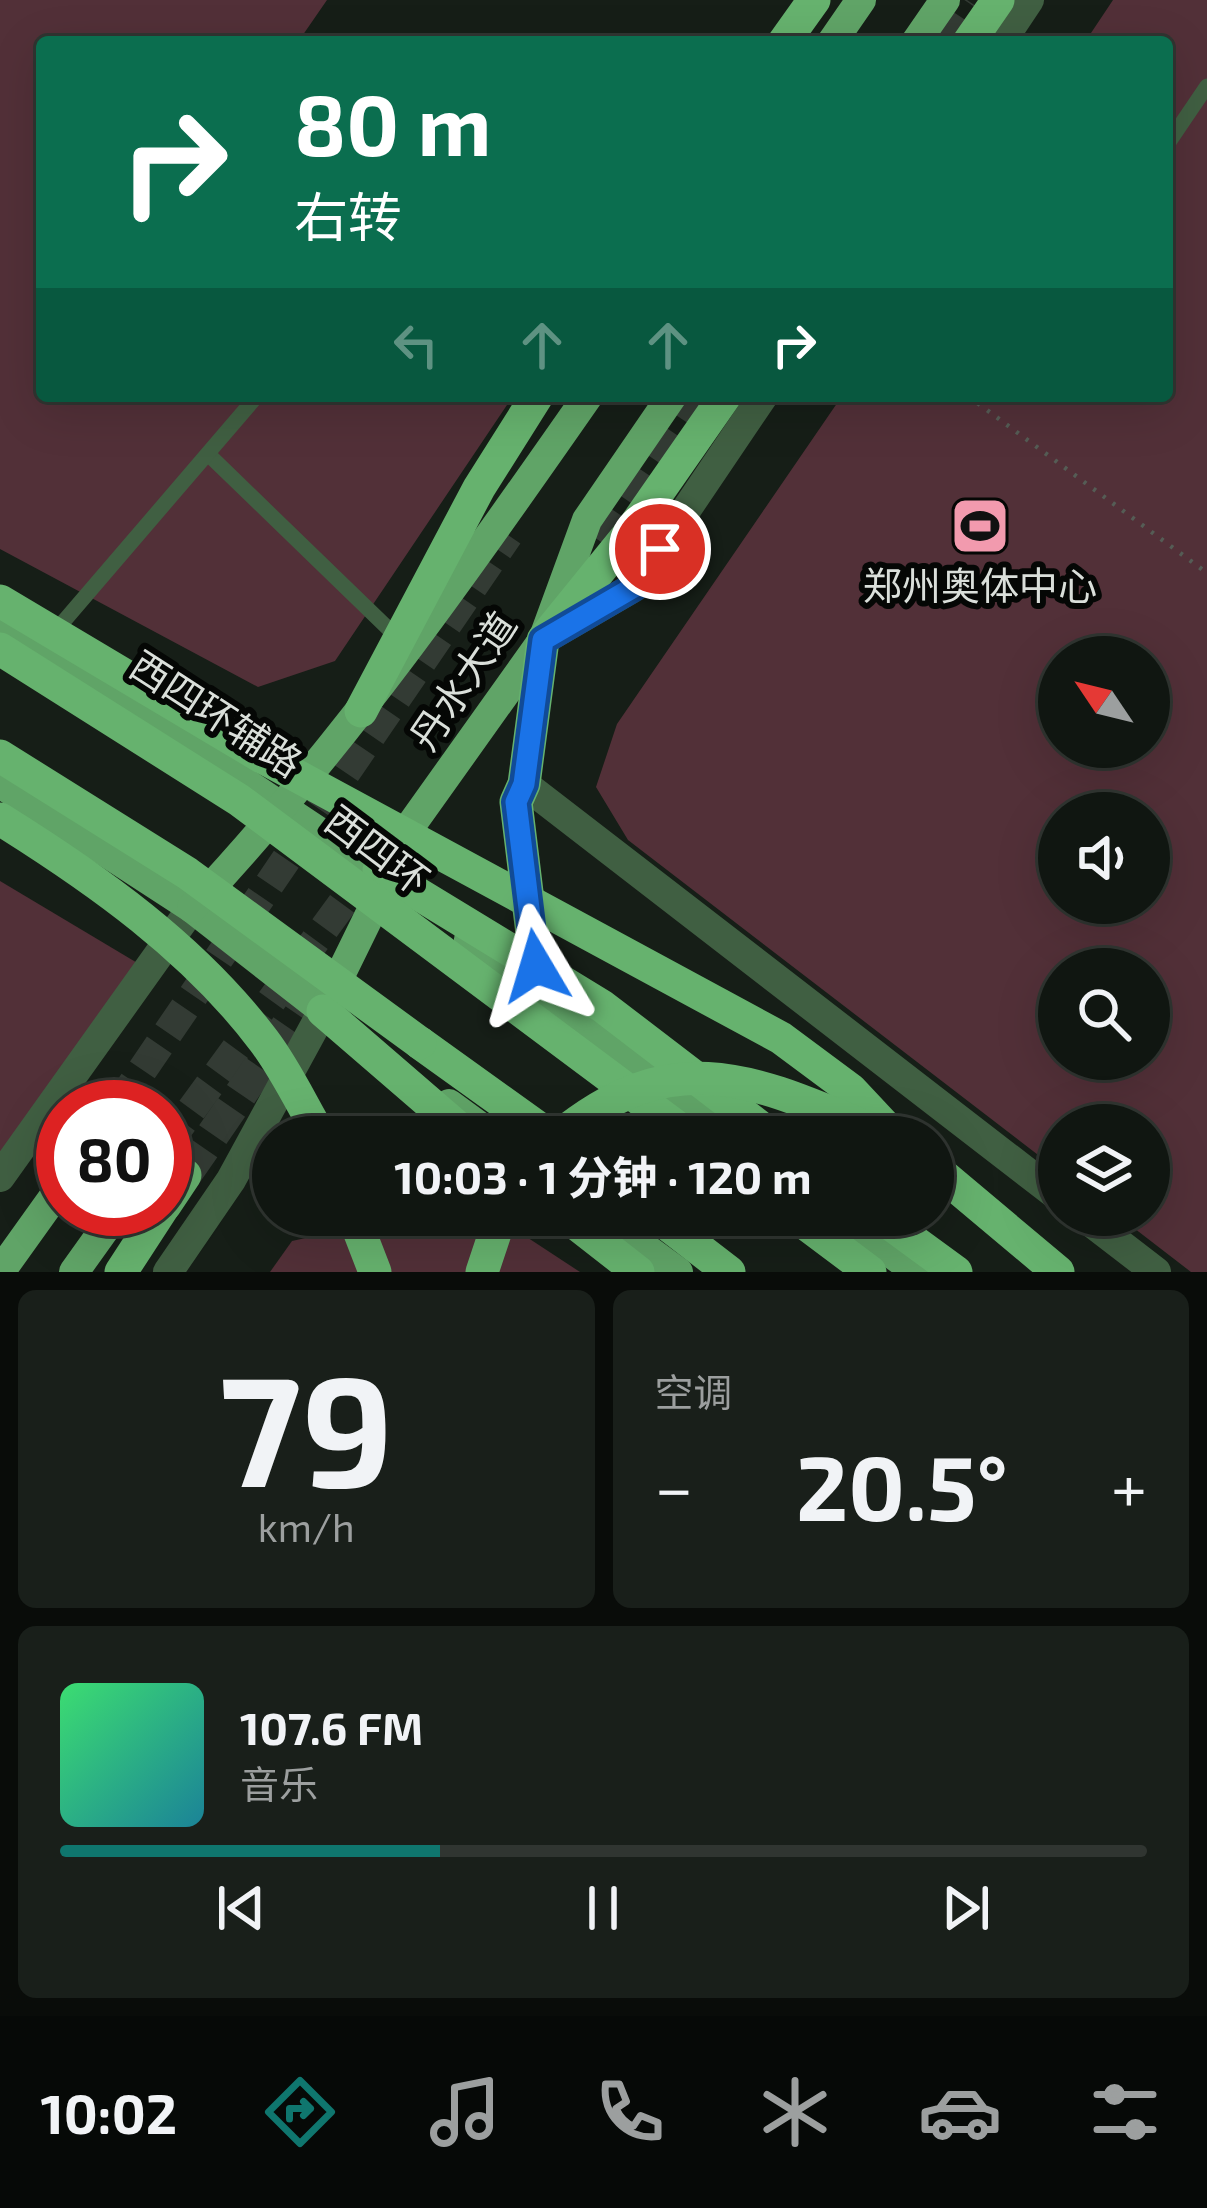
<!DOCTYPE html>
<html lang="zh">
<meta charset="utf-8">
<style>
body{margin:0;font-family:"Exo 2","Noto Sans SC",sans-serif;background:#191f1a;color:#f1f3f6;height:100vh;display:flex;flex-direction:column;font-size:45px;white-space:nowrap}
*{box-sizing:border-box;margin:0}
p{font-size:39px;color:#9c9f9f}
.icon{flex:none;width:66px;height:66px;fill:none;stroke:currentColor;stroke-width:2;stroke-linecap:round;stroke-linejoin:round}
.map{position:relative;height:1272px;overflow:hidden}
.sheet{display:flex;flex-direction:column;gap:18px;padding:18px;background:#090c09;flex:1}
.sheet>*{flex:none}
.guide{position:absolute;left:36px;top:36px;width:1137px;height:366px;border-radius:12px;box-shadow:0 12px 48px #0002,0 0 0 3px #303531;background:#0b6e4f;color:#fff;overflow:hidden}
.needle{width:78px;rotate:305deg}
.buttons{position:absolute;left:1038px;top:636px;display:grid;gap:24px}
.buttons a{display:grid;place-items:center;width:132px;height:132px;border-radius:50%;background:#101611;box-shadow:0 12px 48px #0002,0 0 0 3px #303531;font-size:60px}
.speed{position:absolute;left:36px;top:1080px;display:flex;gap:24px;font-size:60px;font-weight:700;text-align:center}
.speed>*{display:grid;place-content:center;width:156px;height:156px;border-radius:50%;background:#101611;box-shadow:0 12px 48px #0002,0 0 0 3px #303531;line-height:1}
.speed .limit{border:18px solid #d22;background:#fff;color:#111}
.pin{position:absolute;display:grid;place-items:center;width:102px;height:102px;color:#fff;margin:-51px;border:6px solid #fff;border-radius:50%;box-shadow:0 3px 12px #0007}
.me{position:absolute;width:132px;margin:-66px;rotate:353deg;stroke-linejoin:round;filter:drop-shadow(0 0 9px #0008)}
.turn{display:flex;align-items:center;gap:42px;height:252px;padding:0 60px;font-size:54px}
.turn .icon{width:156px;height:156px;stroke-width:2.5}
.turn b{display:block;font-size:84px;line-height:102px}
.lanes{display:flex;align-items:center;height:114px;padding:0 60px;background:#0003;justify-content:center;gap:60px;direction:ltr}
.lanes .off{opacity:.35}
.big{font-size:90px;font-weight:700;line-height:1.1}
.sheet .tile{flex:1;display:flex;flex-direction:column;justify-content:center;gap:18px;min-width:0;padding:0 42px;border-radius:18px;background:#191f1a}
.sheet .dial{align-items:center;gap:0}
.dial b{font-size:156px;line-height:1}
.song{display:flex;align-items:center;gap:36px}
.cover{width:144px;height:144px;border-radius:18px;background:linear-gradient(135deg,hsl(140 70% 55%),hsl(190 70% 35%))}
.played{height:12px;border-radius:6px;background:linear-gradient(90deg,#0f766e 35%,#303531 35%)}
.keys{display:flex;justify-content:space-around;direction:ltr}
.heat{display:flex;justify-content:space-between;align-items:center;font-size:66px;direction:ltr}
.sheet .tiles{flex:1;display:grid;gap:18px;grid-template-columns:1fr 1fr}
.tile:last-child{grid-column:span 2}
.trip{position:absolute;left:252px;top:1116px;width:702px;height:120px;border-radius:60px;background:#101611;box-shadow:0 12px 48px #0002,0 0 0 3px #303531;font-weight:700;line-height:120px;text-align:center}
.tab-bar{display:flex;height:192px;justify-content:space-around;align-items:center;background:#060907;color:#9c9f9f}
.tab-bar .icon{width:84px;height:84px}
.tab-bar .on{color:#0f766e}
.tab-bar b{font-size:54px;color:#f1f3f6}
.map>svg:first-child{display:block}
</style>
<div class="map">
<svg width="1207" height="1272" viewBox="0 0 1207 1272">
<rect width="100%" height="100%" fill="#161e17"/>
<g fill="#523038" fill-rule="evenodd">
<polygon points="0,0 327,0 298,42 42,42 42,396 513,396 335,661 258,687 0,549"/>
<path d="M1113,0H1207V1272H1191L1117,1215H1149V1125H1059V1171L628,840L596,787L617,724L842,396H1167V42H1085ZM1059,657H1149V747H1059ZM1059,813H1149V903H1059ZM1059,969H1149V1059H1059Z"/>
<polygon points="0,881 139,964 0,1156"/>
<polygon points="410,1215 493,1215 580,1272 270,1272 292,1241"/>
</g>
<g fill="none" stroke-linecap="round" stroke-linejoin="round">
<g stroke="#333b34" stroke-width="30" stroke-dasharray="30 15" stroke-linecap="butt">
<polyline points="117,1107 508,535"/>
<polyline points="165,1146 367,870"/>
</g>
<g stroke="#333b34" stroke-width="33" stroke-dasharray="33 16" stroke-linecap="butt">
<polyline points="939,42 967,0"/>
<polyline points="573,582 699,396"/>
<polyline points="185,1175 324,973"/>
</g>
<polyline stroke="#555c55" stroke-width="4.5" stroke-dasharray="3 9" stroke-linecap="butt" points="968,396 1207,573"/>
<g stroke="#405f42" stroke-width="15">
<polyline points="1167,145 1207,86"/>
<polyline points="208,454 399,639"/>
<polyline points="52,635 257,396"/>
</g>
<g stroke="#405f42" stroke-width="30">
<polyline points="1001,42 1029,0"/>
<polyline points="548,637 634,587 763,396"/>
<polyline points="524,784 1059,1197"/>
<polyline points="1082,1215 1156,1272"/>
<polyline points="168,1272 231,1180 323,1011"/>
</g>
<polyline stroke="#405f42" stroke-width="30" points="0,1177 192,908"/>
<g stroke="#60a467" stroke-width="30">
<polyline points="832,42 861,0"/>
<polyline points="916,42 945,0"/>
<polyline points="0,619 397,884"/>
<polyline points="0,783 192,908 338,1022"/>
<path d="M192,908C341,749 464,574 588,396"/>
<polyline points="469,939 732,1137"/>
<polyline points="328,1000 376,902 379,870 543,640 587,520 672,396"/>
<polyline points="449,1104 494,1137"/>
<polyline points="600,1215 678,1272"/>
<polyline points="839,1215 917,1272"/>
<polyline points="0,1272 63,1184"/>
<polyline points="74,1272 119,1209"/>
</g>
<g stroke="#66b26e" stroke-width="33">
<polyline points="784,42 814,0"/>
<polyline points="969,42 998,0"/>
<polyline points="361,711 479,488 537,396"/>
<polyline points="379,870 602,1006 773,1137"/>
<polyline points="536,966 516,802 524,784 543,640 629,534 725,396"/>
<polyline points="323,1011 469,1137"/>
<polyline points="420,1043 551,1137"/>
<polyline points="933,1167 1058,1272"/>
<polyline points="165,1205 185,1175"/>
<polyline points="353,1215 375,1272"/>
<polyline points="565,1215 638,1272"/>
<polyline points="655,1215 729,1272"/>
<polyline points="794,1215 870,1272"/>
<polyline points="878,1215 956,1272"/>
<polyline points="121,1272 162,1209"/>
<polyline points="482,1272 501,1215"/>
</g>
<g stroke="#66b26e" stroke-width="33">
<polyline points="0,601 262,757 781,1038 851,1090 895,1137"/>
<polyline points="0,649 239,800 685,1133"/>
<polyline points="0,756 187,873 420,1043"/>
<path d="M0,819C96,879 194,948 264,1041C286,1070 302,1105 321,1137"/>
<path d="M558,1137C680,1037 760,1084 888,1136"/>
</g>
</g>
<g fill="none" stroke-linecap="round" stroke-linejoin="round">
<defs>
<polyline id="route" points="536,966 516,802 524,784 543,640 634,587 660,549"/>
</defs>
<use href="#route" stroke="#114b97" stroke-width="30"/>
<use href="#route" stroke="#1a73e8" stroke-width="21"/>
</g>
<defs>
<symbol id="stadium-square" viewBox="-11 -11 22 22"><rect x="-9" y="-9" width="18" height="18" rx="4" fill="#f29aae" stroke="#050705"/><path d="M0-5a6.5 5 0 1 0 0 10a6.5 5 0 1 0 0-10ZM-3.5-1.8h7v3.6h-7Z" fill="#111"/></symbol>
</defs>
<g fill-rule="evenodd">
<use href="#stadium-square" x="947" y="493" width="66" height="66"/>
</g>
<g text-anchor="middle" stroke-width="12" stroke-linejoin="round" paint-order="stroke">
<g font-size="39" fill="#dadfda" stroke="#050705">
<text x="980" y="600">郑州奥体中心</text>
</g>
<g font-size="39" fill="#dadfda" stroke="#050705">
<text transform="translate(463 681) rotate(-56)" y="14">丹水大道</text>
<text transform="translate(216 714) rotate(33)" y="14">西四环辅路</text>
<text transform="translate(377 850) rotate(37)" y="14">西四环</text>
</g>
</g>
</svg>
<div class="buttons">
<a><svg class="needle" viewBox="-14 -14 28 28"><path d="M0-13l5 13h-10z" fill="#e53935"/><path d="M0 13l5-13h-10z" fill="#9c9f9f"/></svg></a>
<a><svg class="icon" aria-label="sound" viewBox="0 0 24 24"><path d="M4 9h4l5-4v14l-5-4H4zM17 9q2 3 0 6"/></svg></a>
<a><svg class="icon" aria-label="search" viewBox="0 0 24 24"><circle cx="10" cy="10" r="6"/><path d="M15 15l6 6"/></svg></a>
<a><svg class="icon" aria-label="layers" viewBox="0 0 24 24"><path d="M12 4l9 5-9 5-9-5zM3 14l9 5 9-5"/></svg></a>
</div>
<div class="speed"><div class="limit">80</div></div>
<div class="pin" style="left:660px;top:549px;background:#d93025"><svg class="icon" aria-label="arrive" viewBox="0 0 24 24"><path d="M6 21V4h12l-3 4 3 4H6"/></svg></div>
<svg class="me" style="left:536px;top:966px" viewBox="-20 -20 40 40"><path d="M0-17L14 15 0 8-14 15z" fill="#1a73e8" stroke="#fff" stroke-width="4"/></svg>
<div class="trip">10:03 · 1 分钟 · 120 m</div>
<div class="guide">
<div class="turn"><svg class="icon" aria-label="right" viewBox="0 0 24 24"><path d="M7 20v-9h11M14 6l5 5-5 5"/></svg><div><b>80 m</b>右转</div></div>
<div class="lanes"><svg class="icon off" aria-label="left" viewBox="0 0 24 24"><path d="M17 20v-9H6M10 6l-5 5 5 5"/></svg><svg class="icon off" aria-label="ahead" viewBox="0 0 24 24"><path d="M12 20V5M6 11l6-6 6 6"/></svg><svg class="icon off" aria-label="ahead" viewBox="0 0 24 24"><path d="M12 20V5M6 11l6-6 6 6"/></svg><svg class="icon" aria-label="right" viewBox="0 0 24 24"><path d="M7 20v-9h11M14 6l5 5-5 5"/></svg></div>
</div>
</div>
<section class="sheet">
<div class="tiles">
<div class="tile dial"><b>79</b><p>km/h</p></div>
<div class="tile"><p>空调</p>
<div class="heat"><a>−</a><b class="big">20.5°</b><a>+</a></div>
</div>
<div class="tile">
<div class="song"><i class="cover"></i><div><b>107.6 FM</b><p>音乐</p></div></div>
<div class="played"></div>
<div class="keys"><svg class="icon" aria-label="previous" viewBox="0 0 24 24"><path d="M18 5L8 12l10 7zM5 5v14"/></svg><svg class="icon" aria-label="pause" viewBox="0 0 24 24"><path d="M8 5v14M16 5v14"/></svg><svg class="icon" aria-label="next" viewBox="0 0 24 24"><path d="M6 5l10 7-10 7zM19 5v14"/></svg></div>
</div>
</div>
</section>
<nav class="tab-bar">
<b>10:02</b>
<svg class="icon on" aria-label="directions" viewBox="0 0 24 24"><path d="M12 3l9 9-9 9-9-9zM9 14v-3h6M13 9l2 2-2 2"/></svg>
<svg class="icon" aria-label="music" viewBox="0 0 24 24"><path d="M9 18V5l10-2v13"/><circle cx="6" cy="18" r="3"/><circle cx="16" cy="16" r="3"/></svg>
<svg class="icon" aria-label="phone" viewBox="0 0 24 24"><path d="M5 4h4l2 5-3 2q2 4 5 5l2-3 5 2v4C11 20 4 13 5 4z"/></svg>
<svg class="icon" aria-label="climate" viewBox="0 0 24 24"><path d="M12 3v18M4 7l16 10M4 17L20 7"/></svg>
<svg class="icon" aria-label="car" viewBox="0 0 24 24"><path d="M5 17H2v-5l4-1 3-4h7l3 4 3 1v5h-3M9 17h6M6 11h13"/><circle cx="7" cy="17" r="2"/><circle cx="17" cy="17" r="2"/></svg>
<svg class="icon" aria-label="filters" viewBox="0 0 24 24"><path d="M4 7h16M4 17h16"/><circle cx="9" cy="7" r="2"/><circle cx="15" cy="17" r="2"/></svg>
</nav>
